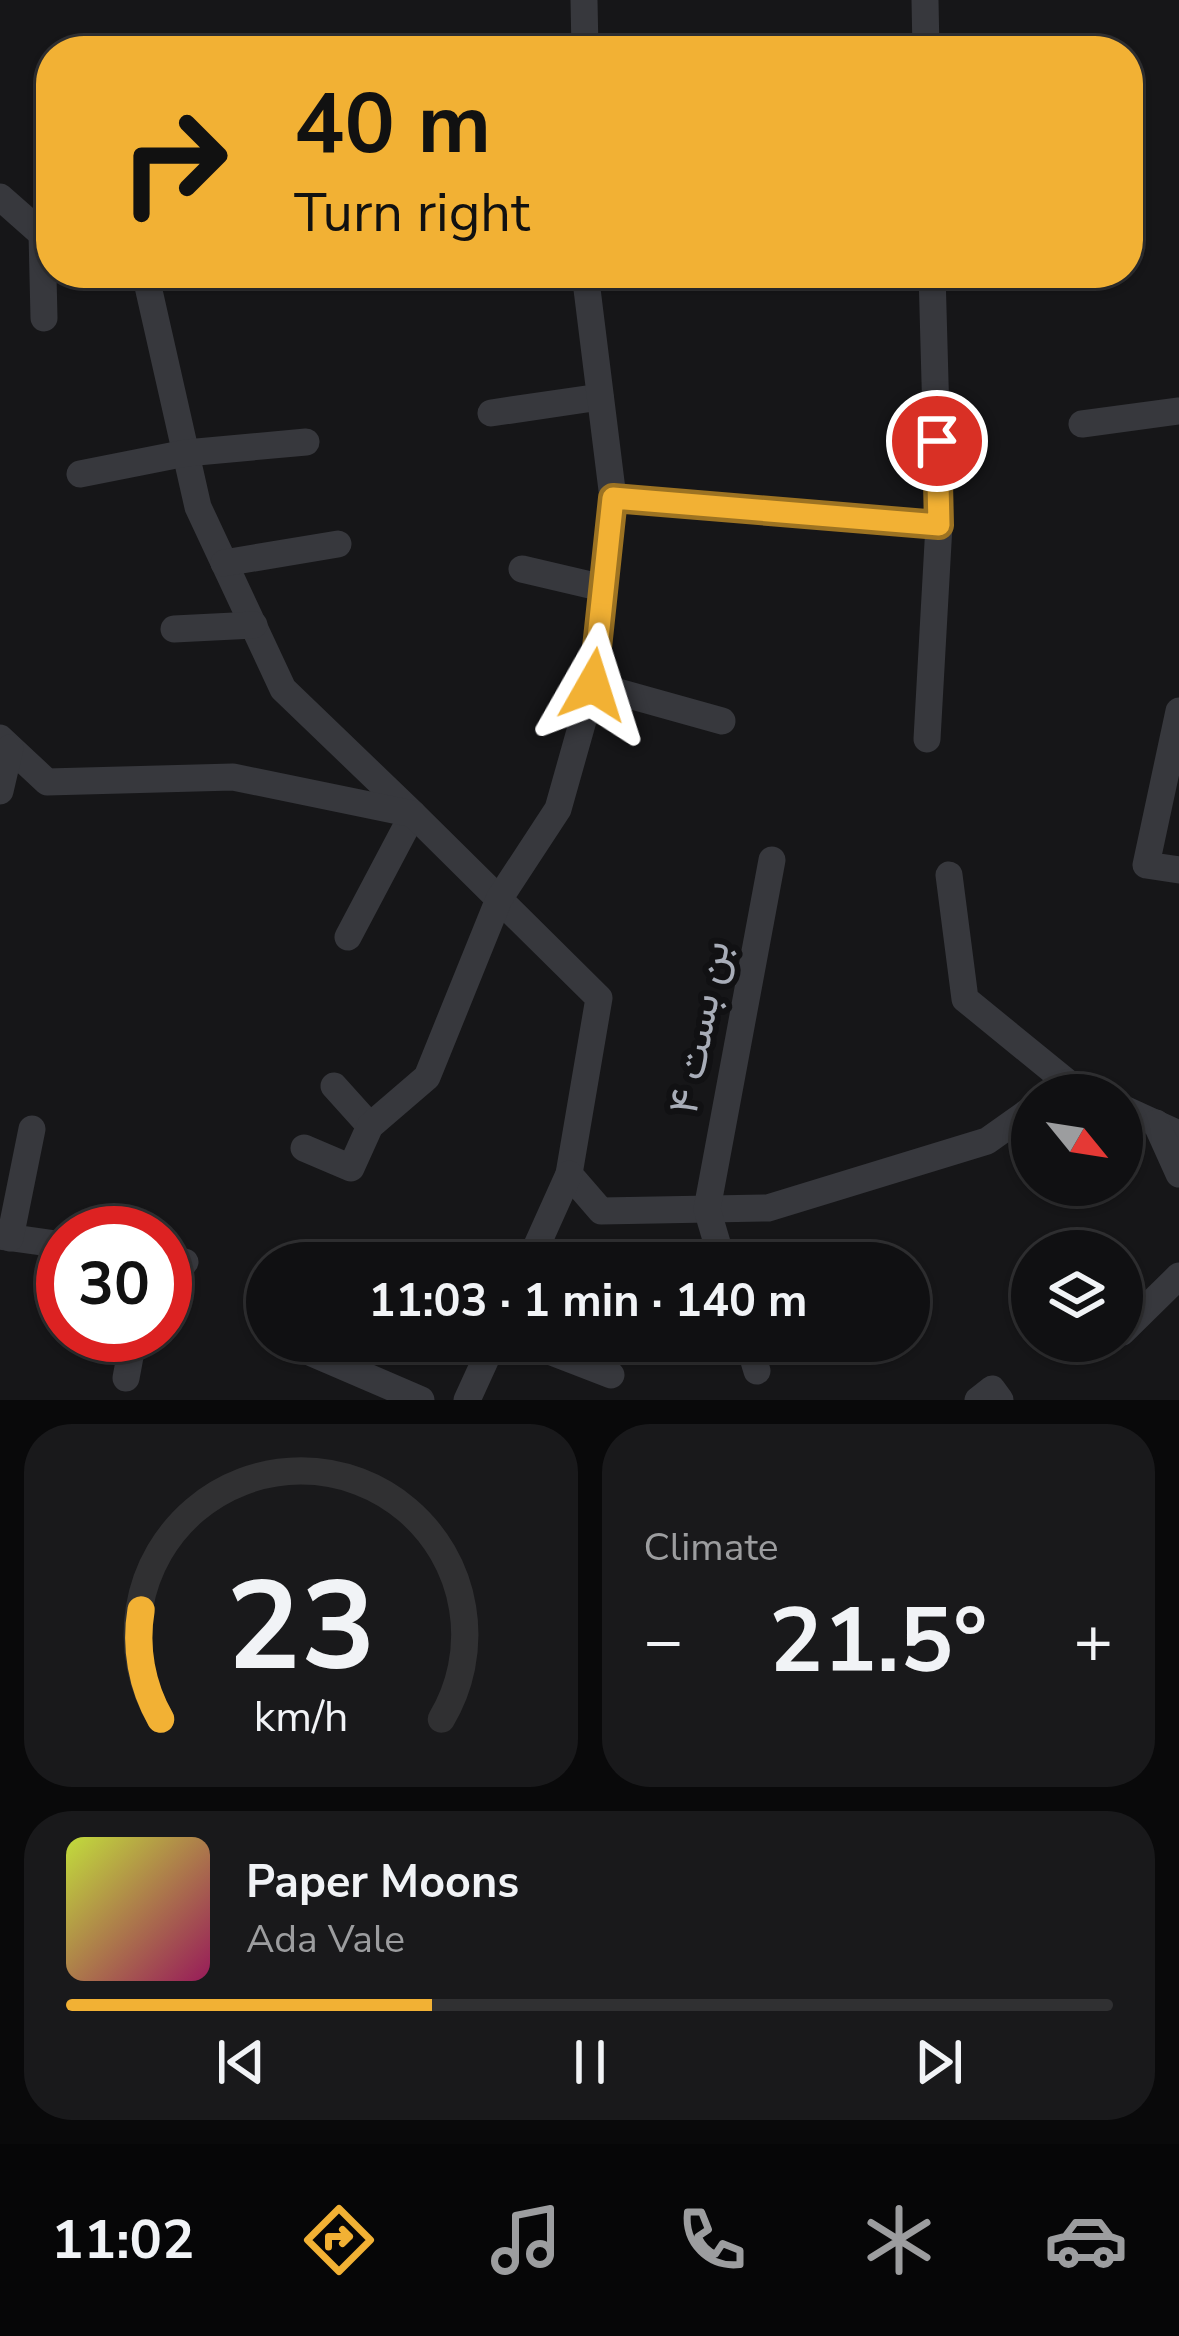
<!DOCTYPE html>
<meta charset="utf-8">
<style>
body{margin:0;font-family:"Nunito Sans",Vazirmatn,sans-serif;background:#19191b;color:#f1f3f6;height:100vh;display:flex;flex-direction:column;font-size:45px;white-space:nowrap}
*{box-sizing:border-box;margin:0}
p{font-size:39px;color:#9c9d9f}
.icon{flex:none;width:66px;height:66px;fill:none;stroke:currentColor;stroke-width:2;stroke-linecap:round;stroke-linejoin:round}
.map{position:relative;height:1400px;overflow:hidden}
.side{display:flex;flex-direction:column;gap:24px;padding:24px;background:#09090a;flex:1}
.side>*{flex:none}
.hud{position:absolute;left:36px;top:36px;width:1107px;height:252px;border-radius:48px;box-shadow:0 3px 9px #0004,0 0 0 3px #303032;background:#f2b134;color:#111;overflow:hidden}
.needle{width:78px;rotate:120deg}
.buttons{position:absolute;left:1011px;top:1074px;display:grid;gap:24px}
.buttons a{display:grid;place-items:center;width:132px;height:132px;border-radius:50%;background:#101012;box-shadow:0 3px 9px #0004,0 0 0 3px #303032;font-size:60px}
.speed{position:absolute;left:36px;top:1206px;display:flex;gap:24px;font-size:60px;font-weight:700;text-align:center}
.speed>*{display:grid;place-content:center;width:156px;height:156px;border-radius:50%;background:#101012;box-shadow:0 3px 9px #0004,0 0 0 3px #303032;line-height:1}
.speed .limit{border:18px solid #d22;background:#fff;color:#111}
.pin{position:absolute;display:grid;place-items:center;width:102px;height:102px;color:#fff;margin:-51px;border:6px solid #fff;border-radius:50%;box-shadow:0 3px 12px #0007}
.me{position:absolute;width:132px;margin:-66px;rotate:6deg;stroke-linejoin:round;filter:drop-shadow(0 0 9px #0008)}
.turn{display:flex;align-items:center;gap:42px;height:252px;padding:0 60px;font-size:54px}
.turn .icon{width:156px;height:156px;stroke-width:2.5}
.turn b{display:block;font-size:84px;line-height:102px}
.big{font-size:90px;font-weight:700;line-height:1.1}
.side .tile{flex:1;display:flex;flex-direction:column;justify-content:center;gap:18px;min-width:0;padding:0 42px;border-radius:48px;background:#19191b}
.side .dial{align-items:center;gap:0}
.dial svg{height:312px;overflow:visible;fill:none;stroke:#303032;stroke-width:7;stroke-linecap:round;text-anchor:middle}
.dial text{fill:#f1f3f6;stroke:none}
.song{display:flex;align-items:center;gap:36px}
.cover{width:144px;height:144px;border-radius:18px;background:linear-gradient(135deg,hsl(70 70% 55%),hsl(330 70% 35%))}
.played{height:12px;border-radius:6px;background:linear-gradient(90deg,#f2b134 35%,#303032 35%)}
.keys{display:flex;justify-content:space-around;direction:ltr}
.heat{display:flex;justify-content:space-between;align-items:center;font-size:66px;direction:ltr}
.side .tiles{flex:1;display:grid;gap:24px;grid-template-columns:1fr 1fr}
.tile:last-child{grid-column:span 2}
.trip{position:absolute;left:246px;top:1242px;width:684px;height:120px;border-radius:60px;background:#101012;box-shadow:0 3px 9px #0004,0 0 0 3px #303032;font-weight:700;line-height:120px;text-align:center}
.menu{display:flex;height:192px;justify-content:space-around;align-items:center;background:#060607;color:#9c9d9f}
.menu .icon{width:84px;height:84px}
.menu .current{color:#f2b134}
.menu b{font-size:54px;color:#f1f3f6}
.map>svg:first-child{display:block}
</style>
<div class="map">
<svg width="1179" height="1400" viewBox="0 0 1179 1400">
<rect width="100%" height="100%" fill="#161618"/>
<polygon fill="#404145" stroke="#303034" stroke-width="3" points="628,273 829,273 828,282 628,286"/>
<g fill="none" stroke-linecap="round" stroke-linejoin="round">
<g stroke="#37383d" stroke-width="27">
<polyline points="584,0 585,51"/>
<polyline points="925,0 926,51"/>
<polyline points="0,197 42,234 51,234"/>
<polyline points="42,234 44,318"/>
<polyline points="145,273 198,507 283,689 413,814 348,937"/>
<polyline points="505,273 585,278"/>
<polyline points="491,413 600,397"/>
<polyline points="1082,424 1179,411"/>
<polyline points="80,474 186,453 306,442"/>
<polyline points="613,498 939,525 932,273"/>
<polyline points="224,563 338,544"/>
<polyline points="522,569 603,588"/>
<polyline points="174,629 254,625"/>
<polyline points="593,685 722,721"/>
<polyline points="1179,711 1146,865 1179,870"/>
<polyline points="0,738 47,782 233,777 413,814 599,998 569,1174 601,1211 768,1208 987,1141 1032,1109"/>
<polyline points="927,739 939,525"/>
<polyline points="0,791 10,748"/>
<polyline points="949,875 965,999 1068,1083"/>
<polyline points="334,1086 370,1126"/>
<polyline points="1051,1095 1068,1083 1094,1095"/>
<polyline points="1122,1108 1179,1134"/>
<polyline points="1156,1123 1179,1174"/>
<polyline points="304,1148 351,1168 370,1126 427,1077 499,899 558,809 593,685 613,498 585,273"/>
<polyline points="0,1236 63,1245"/>
<polyline points="10,1238 32,1129"/>
<polyline points="165,1259 185,1262"/>
<polyline points="529,1263 569,1174"/>
<polyline points="723,1263 707,1209 772,860"/>
<polyline points="1122,1332 1179,1276"/>
<polyline points="523,1341 611,1375"/>
<polyline points="748,1341 757,1371"/>
<polyline points="312,1353 421,1400"/>
<polyline points="126,1378 134,1335"/>
<polyline points="467,1400 494,1341"/>
<polyline points="978,1400 992,1389 1000,1400"/>
</g>
</g>
<g fill="none" stroke-linecap="round" stroke-linejoin="round">
<defs>
<polyline id="route" points="593,685 613,498 939,525 937,441"/>
</defs>
<use href="#route" stroke="#9d7322" stroke-width="30"/>
<use href="#route" stroke="#f2b134" stroke-width="21"/>
</g>
<g text-anchor="middle" stroke-width="12" stroke-linejoin="round" paint-order="stroke">
<g font-size="42" fill="#a8adb8" stroke="#111113">
<text transform="translate(698 1027) rotate(-79)" y="15">بن بست ۴</text>
</g>
</g>
</svg>
<div class="buttons">
<a><svg class="needle" viewBox="-14 -14 28 28"><path d="M0-13l5 13h-10z" fill="#e53935"/><path d="M0 13l5-13h-10z" fill="#9c9d9f"/></svg></a>
<a><svg class="icon" aria-label="layers" viewBox="0 0 24 24"><path d="M12 4l9 5-9 5-9-5zM3 14l9 5 9-5"/></svg></a>
</div>
<div class="speed"><div class="limit">30</div></div>
<div class="pin" style="left:937px;top:441px;background:#d93025"><svg class="icon" aria-label="arrive" viewBox="0 0 24 24"><path d="M6 21V4h12l-3 4 3 4H6"/></svg></div>
<svg class="me" style="left:593px;top:685px" viewBox="-20 -20 40 40"><path d="M0-17L14 15 0 8-14 15z" fill="#f2b134" stroke="#fff" stroke-width="4"/></svg>
<div class="trip">11:03 · 1 min · 140 m</div>
<div class="hud">
<div class="turn"><svg class="icon" aria-label="right" viewBox="0 0 24 24"><path d="M7 20v-9h11M14 6l5 5-5 5"/></svg><div><b>40 m</b>Turn right</div></div>
</div>
</div>
<section class="side">
<div class="tiles">
<div class="tile dial"><svg viewBox="0 0 100 80">
<path d="M14 69A42 42 0 1 1 86 69"/>
<path d="M14 69A42 42 0 0 1 9 41" stroke="#f2b134"/>
<text x="50" y="56" font-size="32" font-weight="700">23</text>
<text x="50" y="72" font-size="11">km/h</text>
</svg></div>
<div class="tile"><p>Climate</p>
<div class="heat"><a>−</a><b class="big">21.5°</b><a>+</a></div>
</div>
<div class="tile">
<div class="song"><i class="cover"></i><div><b>Paper Moons</b><p>Ada Vale</p></div></div>
<div class="played"></div>
<div class="keys"><svg class="icon" aria-label="previous" viewBox="0 0 24 24"><path d="M18 5L8 12l10 7zM5 5v14"/></svg><svg class="icon" aria-label="pause" viewBox="0 0 24 24"><path d="M8 5v14M16 5v14"/></svg><svg class="icon" aria-label="next" viewBox="0 0 24 24"><path d="M6 5l10 7-10 7zM19 5v14"/></svg></div>
</div>
</div>
</section>
<nav class="menu">
<b>11:02</b>
<svg class="icon current" aria-label="directions" viewBox="0 0 24 24"><path d="M12 3l9 9-9 9-9-9zM9 14v-3h6M13 9l2 2-2 2"/></svg>
<svg class="icon" aria-label="music" viewBox="0 0 24 24"><path d="M9 18V5l10-2v13"/><circle cx="6" cy="18" r="3"/><circle cx="16" cy="16" r="3"/></svg>
<svg class="icon" aria-label="phone" viewBox="0 0 24 24"><path d="M5 4h4l2 5-3 2q2 4 5 5l2-3 5 2v4C11 20 4 13 5 4z"/></svg>
<svg class="icon" aria-label="climate" viewBox="0 0 24 24"><path d="M12 3v18M4 7l16 10M4 17L20 7"/></svg>
<svg class="icon" aria-label="car" viewBox="0 0 24 24"><path d="M5 17H2v-5l4-1 3-4h7l3 4 3 1v5h-3M9 17h6M6 11h13"/><circle cx="7" cy="17" r="2"/><circle cx="17" cy="17" r="2"/></svg>
</nav>
